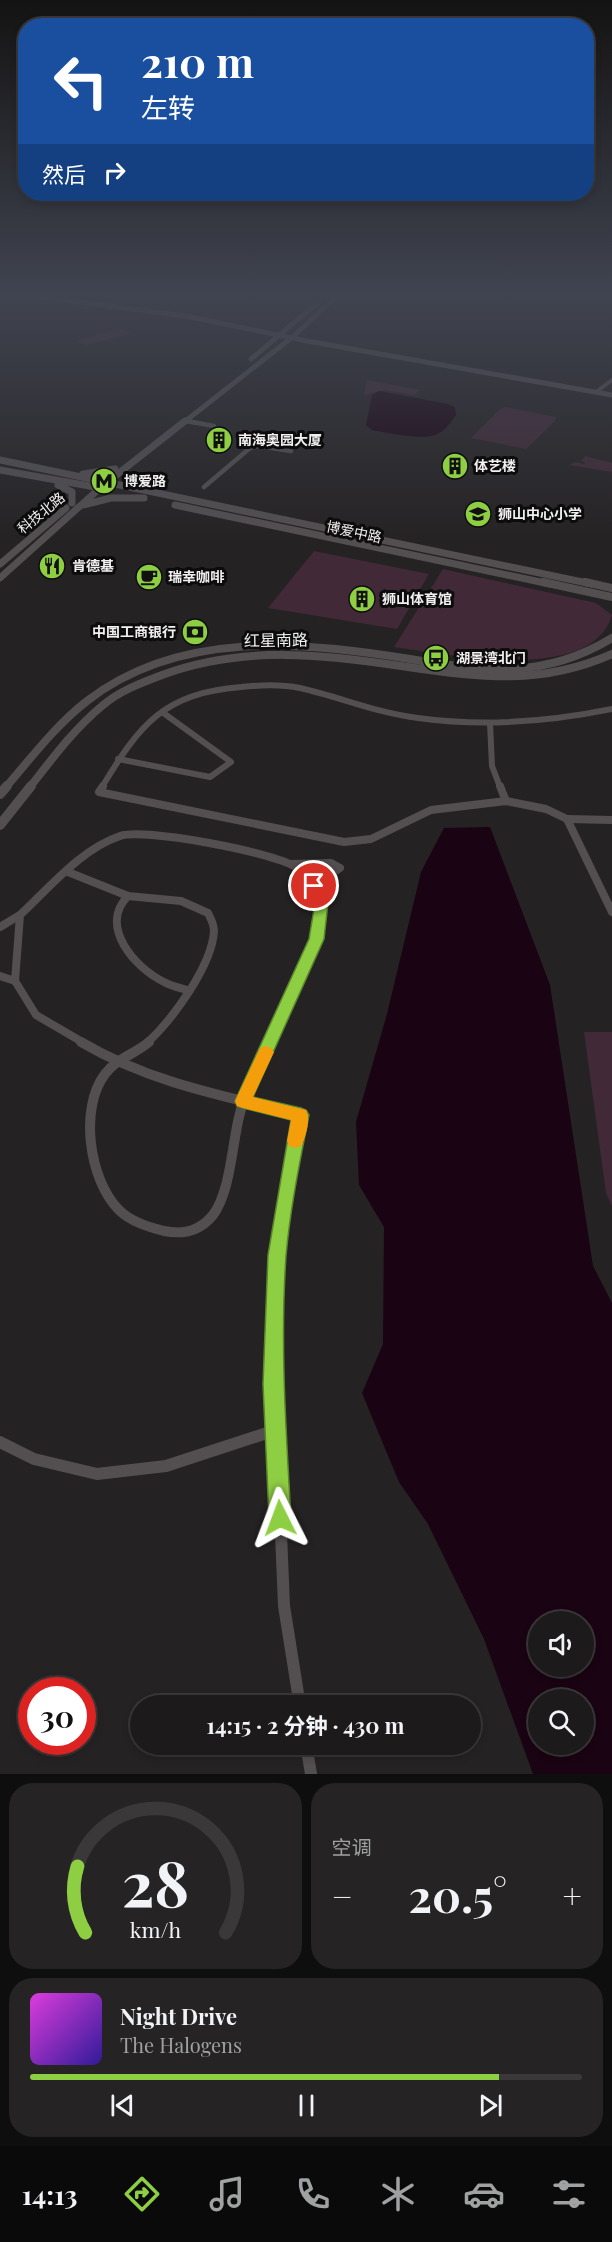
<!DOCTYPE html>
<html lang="zh">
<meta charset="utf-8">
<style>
body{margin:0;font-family:"Playfair Display","Noto Sans SC",serif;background:#252323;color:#f1f3f6;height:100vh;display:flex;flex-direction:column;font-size:22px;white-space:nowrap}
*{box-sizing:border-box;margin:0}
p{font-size:20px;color:#a0a1a2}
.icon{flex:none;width:33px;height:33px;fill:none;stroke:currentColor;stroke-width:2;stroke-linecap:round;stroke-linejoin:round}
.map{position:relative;height:1774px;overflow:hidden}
.panel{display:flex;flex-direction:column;gap:9px;padding:9px;background:#0f0e0e;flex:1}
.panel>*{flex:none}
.hud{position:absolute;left:18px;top:18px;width:576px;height:183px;border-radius:24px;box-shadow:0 3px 9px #0003,0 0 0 2px #3a3839;background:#1a4fa0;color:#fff;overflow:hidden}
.fabs{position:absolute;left:528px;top:1611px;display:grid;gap:12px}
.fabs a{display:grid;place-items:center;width:66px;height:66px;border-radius:50%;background:#1c1a1a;box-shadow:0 3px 9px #0003,0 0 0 2px #3a3839;font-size:30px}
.speed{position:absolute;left:18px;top:1677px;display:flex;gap:12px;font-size:30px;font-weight:700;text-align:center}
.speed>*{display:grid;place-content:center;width:78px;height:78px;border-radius:50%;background:#1c1a1a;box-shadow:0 3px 9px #0003,0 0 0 2px #3a3839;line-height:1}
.speed .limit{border:9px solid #d22;background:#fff;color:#111}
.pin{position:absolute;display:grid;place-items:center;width:51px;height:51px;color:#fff;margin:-26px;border:3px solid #fff;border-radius:50%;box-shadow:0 2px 6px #0007}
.me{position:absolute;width:66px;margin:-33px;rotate:357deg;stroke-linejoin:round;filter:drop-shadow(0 0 4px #0008)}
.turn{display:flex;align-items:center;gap:21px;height:126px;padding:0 24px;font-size:27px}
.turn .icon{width:78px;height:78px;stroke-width:2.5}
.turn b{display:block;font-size:42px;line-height:51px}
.then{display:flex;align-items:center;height:57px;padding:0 24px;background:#0003;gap:12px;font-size:22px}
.big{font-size:45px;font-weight:700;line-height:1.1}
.panel .card{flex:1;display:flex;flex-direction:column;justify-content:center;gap:9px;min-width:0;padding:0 21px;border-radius:24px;background:#252323}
.panel .dial{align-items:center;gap:0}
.dial svg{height:156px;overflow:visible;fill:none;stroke:#3a3839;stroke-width:7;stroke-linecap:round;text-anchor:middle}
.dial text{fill:#f1f3f6;stroke:none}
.song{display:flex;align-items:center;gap:18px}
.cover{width:72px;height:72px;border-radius:9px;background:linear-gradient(135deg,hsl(300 70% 55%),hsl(250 70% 35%))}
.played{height:6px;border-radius:3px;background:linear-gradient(90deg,#8ece43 85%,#3a3839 85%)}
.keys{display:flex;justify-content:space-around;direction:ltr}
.heat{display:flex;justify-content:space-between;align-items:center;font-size:33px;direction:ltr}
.panel .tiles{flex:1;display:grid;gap:9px;grid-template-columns:1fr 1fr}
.card:last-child{grid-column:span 2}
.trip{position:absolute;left:130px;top:1695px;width:351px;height:60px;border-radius:30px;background:#1c1a1a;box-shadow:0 3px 9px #0003,0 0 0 2px #3a3839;font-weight:700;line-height:60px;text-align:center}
.tabs{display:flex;height:96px;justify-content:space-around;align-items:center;background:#0b0a0a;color:#a0a1a2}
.tabs .icon{width:42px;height:42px}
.tabs .current{color:#8ece43}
.tabs b{font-size:27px;color:#f1f3f6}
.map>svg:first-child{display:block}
</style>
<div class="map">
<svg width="612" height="1774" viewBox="0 0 612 1774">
<rect width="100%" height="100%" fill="#252223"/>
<g fill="#412937">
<polygon points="120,329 131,333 87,345 76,341"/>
<polygon points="367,380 420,390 414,395 384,390 364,395"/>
<polygon points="506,407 556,417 555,421 526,449 471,438 500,409"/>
<polygon points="585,456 612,463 612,472 569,465 575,462 584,464 585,462 581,461"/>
<polygon points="314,551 429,574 397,629 268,608"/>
<path d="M443,569L596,603L612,615C592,685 445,654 394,647Z"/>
<polygon points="584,1032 612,1032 612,1206 606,1193"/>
</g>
<g fill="#1a0312" fill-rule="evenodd">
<path d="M379,391L448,404L455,407L456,415C451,422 443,433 435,435C422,440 387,433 372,430L366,425L372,395Z"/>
<path d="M490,827L550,985L593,1266L612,1303V1774H533L484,1639L428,1524L399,1482L362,1393L383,1344L384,1227L359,1185L356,1122L387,1014L421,872L444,828ZM538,1622H584V1666H538ZM538,1700H584V1744H538Z"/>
</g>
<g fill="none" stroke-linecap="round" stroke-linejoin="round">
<g stroke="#534f51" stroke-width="4">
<polyline points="596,392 612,380"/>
<polyline points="185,421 196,423"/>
</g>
<g stroke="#534f51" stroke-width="4.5">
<polyline points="187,421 214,426"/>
<polyline points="204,487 250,448 259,446 291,451"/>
</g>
<g stroke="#534f51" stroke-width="6">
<polyline points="490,723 492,766 500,787"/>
<polyline points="118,759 210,777 231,762 162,712"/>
<path d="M102,787C140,724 164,693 241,687C260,685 280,684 300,688C340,697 377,713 418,718C483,727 548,722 612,709"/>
</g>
<g stroke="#534f51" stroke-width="8">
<polyline points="103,786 99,792 344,842 371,839 431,810 506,801 546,809 567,819 612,912"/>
<polyline points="500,786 506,801"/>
<polyline points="567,819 612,820"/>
<polyline points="291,864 331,863 340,868 314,886"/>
<polyline points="68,872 128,896"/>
<polyline points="0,927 20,915"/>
<polyline points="0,976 15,981 36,1015 84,1043"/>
<path d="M15,981L20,915C49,888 81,849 120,836C145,828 271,852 294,866C305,873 316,886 319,898C329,932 285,1012 270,1043"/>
<path d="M147,1043C172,1020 212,966 214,931C214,924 211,919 208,913L181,901L128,896C98,926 135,968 164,982C171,986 180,988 187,990"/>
</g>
<g stroke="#534f51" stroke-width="10">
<path d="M81,1042C151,1083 223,1096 301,1115L277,1255L274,1367"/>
<path d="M149,1042C135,1054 117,1058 105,1074C79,1108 89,1180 119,1210C131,1222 149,1227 164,1231C184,1235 200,1231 213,1215C231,1191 232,1142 240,1113C246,1088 259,1065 270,1042"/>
</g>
<g stroke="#534f51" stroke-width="12">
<polyline points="274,1365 284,1606 300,1706"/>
<polyline points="0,1442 34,1459 97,1474 166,1466 276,1430"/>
<polyline points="306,1744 311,1774"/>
</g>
<g stroke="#534f51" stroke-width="5">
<polyline points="17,294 186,316 307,341 612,395"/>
<polyline points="251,359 328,294"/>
<polyline points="183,423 295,335 339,294"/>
</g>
<g stroke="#534f51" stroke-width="7">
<polyline points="0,460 592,584"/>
<polyline points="0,470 95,487"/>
<polyline points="83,474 115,469"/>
<polyline points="58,485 72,492 72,503"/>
<polyline points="83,505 111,498 144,498"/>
<polyline points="175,505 550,584"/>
<polyline points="0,564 66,508"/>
<polyline points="0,578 100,488 185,421"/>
</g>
<g stroke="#534f51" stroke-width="8">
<polyline points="543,582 612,597"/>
<polyline points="585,582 612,588"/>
<path d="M6,787C31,758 56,725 87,701C178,630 303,641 410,659C486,671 543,680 612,638"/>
<path d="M30,787C52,759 74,729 102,706C119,691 141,683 162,675C243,645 324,654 408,667C480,678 543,685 612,654"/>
</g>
<g stroke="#534f51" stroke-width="10">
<polyline points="0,794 7,786"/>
<polyline points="0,825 31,786"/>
</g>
</g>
<linearGradient id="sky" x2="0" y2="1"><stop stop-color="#141313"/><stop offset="0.54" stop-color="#404450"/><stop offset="1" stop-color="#404450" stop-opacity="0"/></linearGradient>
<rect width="612" height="543" fill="url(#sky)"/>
<path fill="#8ece43" stroke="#5c862c" stroke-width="1.5" d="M314,881L319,883L328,903L324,939L253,1097L301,1108L306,1110L309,1115C300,1161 290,1209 286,1256C280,1343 286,1431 291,1518L288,1526L280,1529L272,1526L269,1518L263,1384L268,1255L291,1120L243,1108L237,1106L235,1101L309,939L315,903L307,886Z"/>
<path fill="#f59e0b" d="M266,1046L271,1048L274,1052L253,1097L306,1110C311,1119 306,1137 301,1146L295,1148L289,1146L287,1141L291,1120L243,1108L237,1106L235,1101L260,1048Z"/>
<defs>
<symbol id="building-disc" viewBox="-11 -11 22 22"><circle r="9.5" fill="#8ece43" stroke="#0d0c0c"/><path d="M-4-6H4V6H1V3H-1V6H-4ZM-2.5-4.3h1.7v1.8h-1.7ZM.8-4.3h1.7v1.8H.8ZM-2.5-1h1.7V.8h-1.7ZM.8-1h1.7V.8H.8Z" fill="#111"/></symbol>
<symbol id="metro-disc" viewBox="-11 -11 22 22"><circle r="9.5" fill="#8ece43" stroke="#0d0c0c"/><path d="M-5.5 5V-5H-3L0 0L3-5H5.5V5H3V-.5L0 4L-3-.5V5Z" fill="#111"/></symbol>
<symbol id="school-disc" viewBox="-11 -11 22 22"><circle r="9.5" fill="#8ece43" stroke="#0d0c0c"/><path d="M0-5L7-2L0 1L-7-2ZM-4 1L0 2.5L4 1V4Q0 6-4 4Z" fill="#111"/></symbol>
<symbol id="restaurant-disc" viewBox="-11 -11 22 22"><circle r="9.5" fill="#8ece43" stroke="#0d0c0c"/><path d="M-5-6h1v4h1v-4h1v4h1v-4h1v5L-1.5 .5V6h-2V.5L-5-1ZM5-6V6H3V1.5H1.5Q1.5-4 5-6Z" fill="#111"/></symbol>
<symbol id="cafe-disc" viewBox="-11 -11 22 22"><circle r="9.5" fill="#8ece43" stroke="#0d0c0c"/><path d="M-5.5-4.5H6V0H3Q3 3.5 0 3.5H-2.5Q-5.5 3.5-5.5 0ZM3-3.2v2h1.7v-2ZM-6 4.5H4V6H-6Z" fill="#111"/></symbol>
<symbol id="bank-disc" viewBox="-11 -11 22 22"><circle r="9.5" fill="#8ece43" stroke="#0d0c0c"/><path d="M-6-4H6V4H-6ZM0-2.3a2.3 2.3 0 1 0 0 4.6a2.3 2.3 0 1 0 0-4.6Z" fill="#111"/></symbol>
<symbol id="bus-disc" viewBox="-11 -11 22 22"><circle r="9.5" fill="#8ece43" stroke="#0d0c0c"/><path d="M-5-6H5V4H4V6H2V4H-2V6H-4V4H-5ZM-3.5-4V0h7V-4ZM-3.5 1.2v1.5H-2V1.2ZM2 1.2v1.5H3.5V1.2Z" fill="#111"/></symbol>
</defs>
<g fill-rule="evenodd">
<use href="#building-disc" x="204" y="425" width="30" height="30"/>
<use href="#building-disc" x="440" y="451" width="30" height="30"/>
<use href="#metro-disc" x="89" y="466" width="30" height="30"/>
<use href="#school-disc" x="463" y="499" width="30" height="30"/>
<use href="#restaurant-disc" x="37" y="551" width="30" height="30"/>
<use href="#cafe-disc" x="134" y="562" width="30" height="30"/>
<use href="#building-disc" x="347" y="584" width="30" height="30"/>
<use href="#bank-disc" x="180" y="617" width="30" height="30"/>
<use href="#bus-disc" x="421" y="643" width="30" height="30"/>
</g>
<g text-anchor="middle" stroke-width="6" stroke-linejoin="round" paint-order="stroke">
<g font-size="14" font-weight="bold" fill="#f2eff1" stroke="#0d0c0c" text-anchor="start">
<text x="238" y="445">南海奥园大厦</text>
<text x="474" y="471">体艺楼</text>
<text x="124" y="486">博爱路</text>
<text x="498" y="519">狮山中心小学</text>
<text x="72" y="571">肯德基</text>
<text x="168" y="582">瑞幸咖啡</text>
<text x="382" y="604">狮山体育馆</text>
<text x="176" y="637" text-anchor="end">中国工商银行</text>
<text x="456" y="663">湖景湾北门</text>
</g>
<g font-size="14" fill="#f2eff1" stroke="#0d0c0c">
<text transform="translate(41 513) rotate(-39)" y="5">科技北路</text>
<text transform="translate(354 532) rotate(12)" y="5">博爱中路</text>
</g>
<g font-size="16" fill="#f2eff1" stroke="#0d0c0c">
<text transform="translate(276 640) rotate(-1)" y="6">红星南路</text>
</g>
</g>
</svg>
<div class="fabs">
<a><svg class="icon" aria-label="sound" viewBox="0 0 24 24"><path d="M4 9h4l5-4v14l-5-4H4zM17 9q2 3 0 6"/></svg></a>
<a><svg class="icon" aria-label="search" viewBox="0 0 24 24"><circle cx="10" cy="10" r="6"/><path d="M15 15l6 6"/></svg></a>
</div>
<div class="speed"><div class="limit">30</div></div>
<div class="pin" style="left:314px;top:886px;background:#d93025"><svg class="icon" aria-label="arrive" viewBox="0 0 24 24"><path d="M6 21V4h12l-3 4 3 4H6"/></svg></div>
<svg class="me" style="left:280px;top:1518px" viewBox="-20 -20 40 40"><path d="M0-17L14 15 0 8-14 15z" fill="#8ece43" stroke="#fff" stroke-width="4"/></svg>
<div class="trip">14:15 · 2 分钟 · 430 m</div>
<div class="hud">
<div class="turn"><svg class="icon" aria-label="left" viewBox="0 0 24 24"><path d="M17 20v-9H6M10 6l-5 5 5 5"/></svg><div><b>210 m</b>左转</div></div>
<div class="then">然后<svg class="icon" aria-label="right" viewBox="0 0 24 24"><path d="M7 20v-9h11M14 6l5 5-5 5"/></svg></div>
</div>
</div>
<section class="panel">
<div class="tiles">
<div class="card dial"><svg viewBox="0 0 100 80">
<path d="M14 69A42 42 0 1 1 86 69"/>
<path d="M14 69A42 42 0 0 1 10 35" stroke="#8ece43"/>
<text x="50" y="56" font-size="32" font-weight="700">28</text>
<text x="50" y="72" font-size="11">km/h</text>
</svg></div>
<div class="card"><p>空调</p>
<div class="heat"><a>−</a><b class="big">20.5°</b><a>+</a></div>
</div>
<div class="card">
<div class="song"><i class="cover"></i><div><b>Night Drive</b><p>The Halogens</p></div></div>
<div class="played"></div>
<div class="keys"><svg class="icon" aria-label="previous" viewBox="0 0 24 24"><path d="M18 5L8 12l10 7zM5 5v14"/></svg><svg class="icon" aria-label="pause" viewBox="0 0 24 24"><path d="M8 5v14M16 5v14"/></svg><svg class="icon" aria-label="next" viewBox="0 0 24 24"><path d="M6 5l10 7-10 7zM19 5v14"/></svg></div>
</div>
</div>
</section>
<nav class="tabs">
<b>14:13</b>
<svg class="icon current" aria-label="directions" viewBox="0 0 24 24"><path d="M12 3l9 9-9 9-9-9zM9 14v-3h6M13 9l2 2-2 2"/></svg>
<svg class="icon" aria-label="music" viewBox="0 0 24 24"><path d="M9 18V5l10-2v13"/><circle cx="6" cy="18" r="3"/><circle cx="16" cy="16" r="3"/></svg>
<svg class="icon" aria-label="phone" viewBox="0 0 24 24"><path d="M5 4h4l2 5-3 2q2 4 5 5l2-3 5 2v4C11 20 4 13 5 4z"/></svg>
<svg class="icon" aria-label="climate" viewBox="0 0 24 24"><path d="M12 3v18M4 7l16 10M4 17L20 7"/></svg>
<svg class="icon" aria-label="car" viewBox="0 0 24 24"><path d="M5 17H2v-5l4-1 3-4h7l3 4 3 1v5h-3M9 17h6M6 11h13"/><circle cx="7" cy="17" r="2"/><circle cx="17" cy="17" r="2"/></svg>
<svg class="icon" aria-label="filters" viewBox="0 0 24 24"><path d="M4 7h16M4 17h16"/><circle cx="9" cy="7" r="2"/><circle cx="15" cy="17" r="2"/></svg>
</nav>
